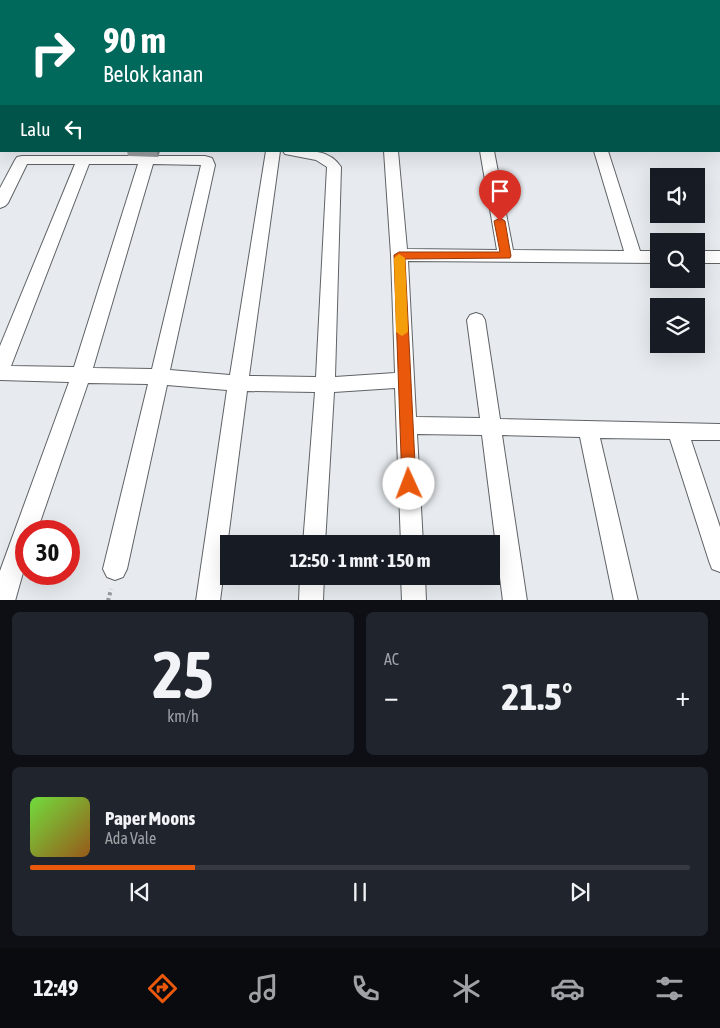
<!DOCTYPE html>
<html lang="id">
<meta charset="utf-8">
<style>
body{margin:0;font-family:"Asap Condensed",sans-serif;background:#20242c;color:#f1f3f6;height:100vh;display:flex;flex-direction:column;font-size:19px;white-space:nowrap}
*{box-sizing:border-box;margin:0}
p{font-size:16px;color:#9ea1a6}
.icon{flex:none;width:28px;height:28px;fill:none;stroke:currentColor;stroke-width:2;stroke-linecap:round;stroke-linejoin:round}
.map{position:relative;height:600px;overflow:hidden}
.drawer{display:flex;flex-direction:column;gap:12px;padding:12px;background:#0d0f14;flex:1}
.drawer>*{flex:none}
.top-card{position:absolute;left:0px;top:0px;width:720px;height:152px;box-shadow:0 5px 20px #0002;background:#00695c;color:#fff;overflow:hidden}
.tools{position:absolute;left:650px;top:168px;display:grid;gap:10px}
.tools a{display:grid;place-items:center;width:55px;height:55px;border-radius:0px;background:#171b24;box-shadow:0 5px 20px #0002;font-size:25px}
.speed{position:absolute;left:15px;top:520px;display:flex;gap:10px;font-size:25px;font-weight:700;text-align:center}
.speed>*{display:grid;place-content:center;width:65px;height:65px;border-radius:50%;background:#171b24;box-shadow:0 5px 20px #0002;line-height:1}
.speed .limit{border:8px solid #d22;background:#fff;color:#111}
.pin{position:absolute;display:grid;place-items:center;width:42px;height:42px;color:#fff;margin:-51px -21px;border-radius:50% 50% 50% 0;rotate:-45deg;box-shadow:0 0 5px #0007}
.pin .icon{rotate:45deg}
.me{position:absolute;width:55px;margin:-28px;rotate:358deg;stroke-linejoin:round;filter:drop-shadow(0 0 4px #0008)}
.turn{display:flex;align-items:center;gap:18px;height:105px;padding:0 20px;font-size:22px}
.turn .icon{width:65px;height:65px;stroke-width:2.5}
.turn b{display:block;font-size:35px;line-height:42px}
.then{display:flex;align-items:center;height:48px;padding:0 20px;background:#0003;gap:10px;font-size:19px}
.big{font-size:38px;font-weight:700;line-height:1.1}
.drawer .tile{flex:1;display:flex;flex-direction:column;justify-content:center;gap:8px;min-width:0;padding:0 18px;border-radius:8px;background:#20242c}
.drawer .dial{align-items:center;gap:0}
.dial b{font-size:65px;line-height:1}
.song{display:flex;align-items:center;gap:15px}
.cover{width:60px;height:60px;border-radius:8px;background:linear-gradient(135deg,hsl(100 70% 55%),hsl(30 70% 35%))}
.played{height:5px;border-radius:2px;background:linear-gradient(90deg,#ea580c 25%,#363941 25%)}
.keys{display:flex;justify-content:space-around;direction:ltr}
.heat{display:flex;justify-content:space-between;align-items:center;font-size:28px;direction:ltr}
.drawer .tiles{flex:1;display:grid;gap:12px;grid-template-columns:1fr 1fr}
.tile:last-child{grid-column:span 2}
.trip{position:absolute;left:220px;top:535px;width:280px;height:50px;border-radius:0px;background:#171b24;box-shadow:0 5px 20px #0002;font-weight:700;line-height:50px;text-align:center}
.tabs{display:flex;height:80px;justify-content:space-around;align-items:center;background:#090b0e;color:#9ea1a6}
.tabs .icon{width:35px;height:35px}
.tabs .selected{color:#ea580c}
.tabs b{font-size:22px;color:#f1f3f6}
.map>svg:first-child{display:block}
</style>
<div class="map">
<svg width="720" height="601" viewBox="0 0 720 601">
<rect width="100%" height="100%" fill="#e7ebef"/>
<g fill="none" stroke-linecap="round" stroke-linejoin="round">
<defs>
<g id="minor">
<polygon points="559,0 571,0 572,1 560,1"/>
<polygon points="619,0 631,0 631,1 620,1"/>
<polygon points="681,0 693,0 694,1 682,1"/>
<rect x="719" y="5" width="1" height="6"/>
<polygon points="719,55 720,56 720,65 719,64"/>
<rect x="0" y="62" width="1" height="8"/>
<rect x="719" y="93" width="1" height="8"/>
<path d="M266,151H280L249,376L316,377L327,167L316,160L285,154L283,151C305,151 328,147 341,167L335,377L395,373L391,255L384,151H398L407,249L497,250L480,151H494L513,250L624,251L594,151H608L640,251H659V263L408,261L416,417L480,418L467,320L470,315L476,313L482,315L485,320L500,419L720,424V440H691L720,527V572L712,569L709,561L670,439L600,438L638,601H614L580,437L502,435L527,601H503L482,435L417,434L423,544H401L395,388L334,392L325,544H303L315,392L247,391L220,601H196L227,390L167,385L127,569L123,577L115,580L107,577L103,569L148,384L88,383L37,531H26V562L15,601H0V571L69,382L0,380V346L75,164H27L8,203L5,206L0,208V188L15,160L17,157L22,156H205L212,158L215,165L170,370L230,375ZM89,164H138L74,367L11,366ZM153,164L201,165L152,369L93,368Z"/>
<rect x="696" y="251" width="24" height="12"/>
<polygon points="300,576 324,576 323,601 299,601"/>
<polygon points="401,576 425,576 426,601 402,601"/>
</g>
</defs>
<use href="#minor" stroke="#5f6366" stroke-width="2"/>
<polyline stroke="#96999c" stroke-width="4" stroke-dasharray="3 3" stroke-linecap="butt" points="108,601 111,589"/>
<use href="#minor" fill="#fff" fill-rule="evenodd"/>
</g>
<g fill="#969a9d">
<polygon points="0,0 1,1 1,11 0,11"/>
<polygon points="37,0 62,0 61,1 37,1"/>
<polygon points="1,17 1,41 0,41 0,19"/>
<polygon points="127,151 160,151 158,157 128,156"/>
</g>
<g fill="#7a7d7f">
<polygon points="28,0 36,0 36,1 27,1"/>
<rect x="146" y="0" width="8" height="1"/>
<polygon points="157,151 160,151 158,157"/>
</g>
<g fill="#afb3b6" stroke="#7a7d7f">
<polygon points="0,0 28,0 27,1 1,1 1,2 0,2"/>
<polygon points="95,0 146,0 146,1 94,1"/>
<polygon points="1,17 1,32 0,32 0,19"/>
<rect x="0" y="104" width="1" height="11"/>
</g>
<polygon fill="#ea580c" stroke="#983908" points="500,218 505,221 511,256 510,258 405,259 416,484 414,489 409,491 404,489 402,484 394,255 399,252 500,252 494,221"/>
<polygon fill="#f59e0b" points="399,254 405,258 408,332 402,336 396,332 394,258"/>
</svg>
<div class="tools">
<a><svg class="icon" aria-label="sound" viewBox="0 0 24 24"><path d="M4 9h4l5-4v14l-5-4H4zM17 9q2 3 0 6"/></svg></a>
<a><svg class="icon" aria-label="search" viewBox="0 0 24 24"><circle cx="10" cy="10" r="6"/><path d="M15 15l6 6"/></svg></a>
<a><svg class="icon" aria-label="layers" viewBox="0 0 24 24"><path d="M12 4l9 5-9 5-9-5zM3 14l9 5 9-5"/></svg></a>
</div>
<div class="speed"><div class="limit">30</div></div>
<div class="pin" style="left:500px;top:221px;background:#d93025"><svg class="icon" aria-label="arrive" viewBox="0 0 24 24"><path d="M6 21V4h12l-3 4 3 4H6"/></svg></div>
<svg class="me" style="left:409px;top:484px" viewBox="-20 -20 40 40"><circle r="19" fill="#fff"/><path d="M0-13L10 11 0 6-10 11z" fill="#ea580c"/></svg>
<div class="trip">12:50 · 1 mnt · 150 m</div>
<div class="top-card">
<div class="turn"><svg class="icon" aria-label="right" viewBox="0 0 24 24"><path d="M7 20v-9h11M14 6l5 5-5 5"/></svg><div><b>90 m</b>Belok kanan</div></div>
<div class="then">Lalu<svg class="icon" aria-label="left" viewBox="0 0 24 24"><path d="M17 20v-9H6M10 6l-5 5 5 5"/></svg></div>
</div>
</div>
<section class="drawer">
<div class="tiles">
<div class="tile dial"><b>25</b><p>km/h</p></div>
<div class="tile"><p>AC</p>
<div class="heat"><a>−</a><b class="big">21.5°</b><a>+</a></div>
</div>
<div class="tile">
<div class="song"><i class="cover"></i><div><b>Paper Moons</b><p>Ada Vale</p></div></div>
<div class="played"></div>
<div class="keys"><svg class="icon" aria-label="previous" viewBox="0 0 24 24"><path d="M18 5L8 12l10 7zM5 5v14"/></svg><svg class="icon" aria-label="pause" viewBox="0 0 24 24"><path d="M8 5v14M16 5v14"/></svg><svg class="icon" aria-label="next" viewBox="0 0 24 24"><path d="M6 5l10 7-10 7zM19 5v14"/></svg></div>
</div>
</div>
</section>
<nav class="tabs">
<b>12:49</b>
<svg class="icon selected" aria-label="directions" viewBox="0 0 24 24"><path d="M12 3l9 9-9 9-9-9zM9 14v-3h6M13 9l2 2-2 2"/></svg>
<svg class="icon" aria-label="music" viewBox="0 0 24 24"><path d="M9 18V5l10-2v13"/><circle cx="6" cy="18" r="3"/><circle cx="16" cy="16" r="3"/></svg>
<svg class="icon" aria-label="phone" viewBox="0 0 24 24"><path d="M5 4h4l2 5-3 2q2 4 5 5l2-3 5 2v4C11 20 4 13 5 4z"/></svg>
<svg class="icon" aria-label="climate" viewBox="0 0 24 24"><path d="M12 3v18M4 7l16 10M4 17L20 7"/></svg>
<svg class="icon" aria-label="car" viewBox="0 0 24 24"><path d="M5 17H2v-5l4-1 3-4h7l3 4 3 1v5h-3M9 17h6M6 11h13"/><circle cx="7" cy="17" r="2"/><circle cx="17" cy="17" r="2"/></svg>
<svg class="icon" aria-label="filters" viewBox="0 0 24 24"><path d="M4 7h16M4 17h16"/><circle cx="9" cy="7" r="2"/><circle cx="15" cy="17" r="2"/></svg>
</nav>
